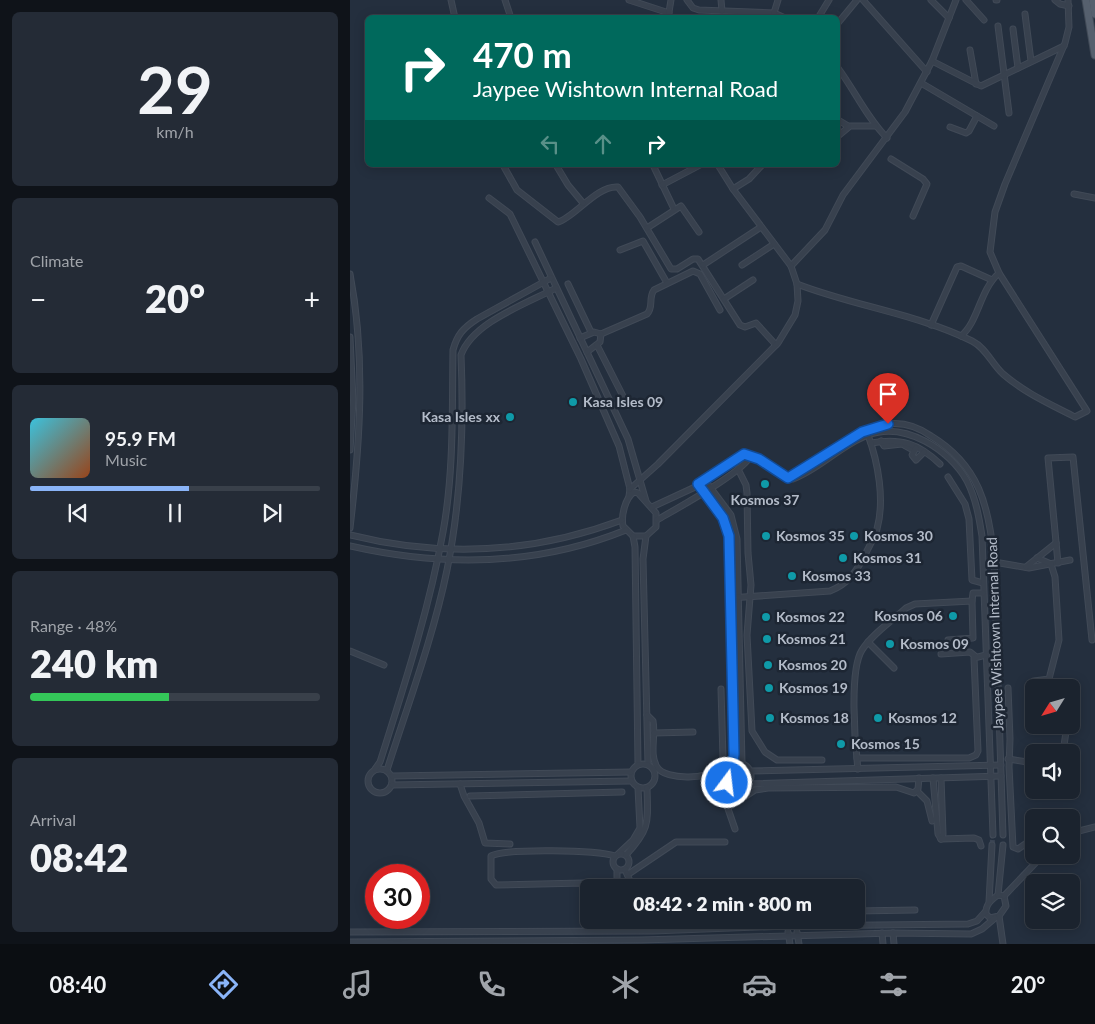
<!DOCTYPE html>
<meta charset="utf-8">
<style>
body{margin:0;font-family:Lato,sans-serif;background:#242b36;color:#f1f3f6;height:100vh;display:flex;flex-direction:column;font-size:19px;white-space:nowrap}
*{box-sizing:border-box;margin:0}
p{font-size:16px;color:#a0a4aa}
.icon{flex:none;width:28px;height:28px;fill:none;stroke:currentColor;stroke-width:2;stroke-linecap:round;stroke-linejoin:round}
.map{position:relative;flex:1;overflow:hidden}
.drawer{display:flex;flex-direction:column;gap:12px;padding:12px;background:#0f1319;width:350px}
.drawer>*{flex:none}
.banner{position:absolute;left:15px;top:15px;width:475px;height:152px;border-radius:8px;box-shadow:0 2px 12px #0003,0 0 0 1px #39404a;background:#00695c;color:#fff;overflow:hidden}
.needle{width:32px;rotate:233deg}
.controls{position:absolute;left:675px;top:679px;display:grid;gap:10px}
.controls a{display:grid;place-items:center;width:55px;height:55px;border-radius:8px;background:#1b232e;box-shadow:0 2px 12px #0003,0 0 0 1px #39404a;font-size:25px}
.speed{position:absolute;left:15px;top:864px;display:flex;gap:10px;font-size:25px;font-weight:700;text-align:center}
.speed>*{display:grid;place-content:center;width:65px;height:65px;border-radius:50%;background:#1b232e;box-shadow:0 2px 12px #0003,0 0 0 1px #39404a;line-height:1}
.speed .limit{border:8px solid #d22;background:#fff;color:#111}
.pin{position:absolute;display:grid;place-items:center;width:42px;height:42px;color:#fff;margin:-51px -21px;border-radius:50% 50% 50% 0;rotate:-45deg;box-shadow:0 0 5px #0007}
.pin .icon{rotate:45deg}
.me{position:absolute;width:55px;margin:-28px;rotate:15deg;stroke-linejoin:round;filter:drop-shadow(0 0 4px #0008)}
.turn{display:flex;align-items:center;gap:18px;height:105px;padding:0 25px;font-size:22px}
.turn .icon{width:65px;height:65px;stroke-width:2.5}
.turn b{display:block;font-size:35px;line-height:42px}
.lanes{display:flex;align-items:center;height:48px;padding:0 25px;background:#0003;justify-content:center;gap:25px;direction:ltr}
.lanes .off{opacity:.35}
.big{font-size:38px;font-weight:800;line-height:1.1}
.drawer .widget{flex:1;display:flex;flex-direction:column;justify-content:center;gap:8px;min-width:0;padding:0 18px;border-radius:8px;background:#242b36}
.drawer .dial{align-items:center;gap:0}
.dial b{font-size:65px;line-height:1}
.song{display:flex;align-items:center;gap:15px}
.cover{width:60px;height:60px;border-radius:8px;background:linear-gradient(135deg,hsl(190 70% 55%),hsl(20 70% 35%))}
.played{height:5px;border-radius:2px;background:linear-gradient(90deg,#8ab4f8 55%,#39404a 55%)}
.keys{display:flex;justify-content:space-around;direction:ltr}
.heat{display:flex;justify-content:space-between;align-items:center;font-size:28px;direction:ltr}
.charge{height:8px;border-radius:4px;background:linear-gradient(90deg,#34c759 48%,#39404a 0)}
.trip{position:absolute;left:230px;top:879px;width:285px;height:50px;border-radius:8px;background:#1b232e;box-shadow:0 2px 12px #0003,0 0 0 1px #39404a;font-weight:800;line-height:50px;text-align:center}
.tabs{display:flex;height:80px;justify-content:space-around;align-items:center;background:#0b0e12;color:#a0a4aa}
.tabs .icon{width:35px;height:35px}
.tabs .active{color:#8ab4f8}
.tabs b{font-size:22px;color:#f1f3f6}
main{display:flex;flex:1;min-height:0}
.map>svg:first-child{display:block}
</style>
<main>
<section class="drawer">
<div class="widget dial"><b>29</b><p>km/h</p></div>
<div class="widget"><p>Climate</p>
<div class="heat"><a>−</a><b class="big">20°</b><a>+</a></div>
</div>
<div class="widget">
<div class="song"><i class="cover"></i><div><b>95.9 FM</b><p>Music</p></div></div>
<div class="played"></div>
<div class="keys"><svg class="icon" aria-label="previous" viewBox="0 0 24 24"><path d="M18 5L8 12l10 7zM5 5v14"/></svg><svg class="icon" aria-label="pause" viewBox="0 0 24 24"><path d="M8 5v14M16 5v14"/></svg><svg class="icon" aria-label="next" viewBox="0 0 24 24"><path d="M6 5l10 7-10 7zM19 5v14"/></svg></div>
</div>
<div class="widget"><p>Range · 48%</p><b class="big">240 km</b><div class="charge"></div></div>
<div class="widget"><p>Arrival</p><b class="big">08:42</b></div>
</section>
<div class="map">
<svg width="745" height="944" viewBox="0 0 745 944">
<rect width="100%" height="100%" fill="#242f3e"/>
<g fill="none" stroke-linecap="round" stroke-linejoin="round">
<polyline stroke="#3a4453" stroke-width="5" stroke-dasharray="5 2.5" stroke-linecap="butt" points="642,845 643,835"/>
<defs>
<g id="minor">
<polyline points="101,0 105,18"/>
<polyline points="155,0 161,18"/>
<polyline points="279,0 319,13"/>
<polyline points="337,0 343,8 349,10 424,13 435,18"/>
<polyline points="371,0 372,11"/>
<polyline points="513,0 577,72"/>
<polyline points="581,0 599,18"/>
<polyline points="616,0 634,20"/>
<polyline points="646,0 647,0"/>
<polyline points="705,0 710,4 719,6"/>
<polyline points="424,13 428,0"/>
<polyline points="675,14 681,61"/>
<polyline points="318,18 321,0"/>
<polyline points="468,18 479,0"/>
<polyline points="488,23 507,0"/>
<polyline points="648,26 659,113"/>
<polyline points="663,29 668,68"/>
<polyline points="620,50 626,84"/>
<polyline points="582,61 631,86 714,46"/>
<path d="M488,68C505,91 517,118 537,138"/>
<polyline points="571,83 644,126"/>
<polyline points="488,120 498,126"/>
<polyline points="600,127 616,133 619,131 627,116"/>
<polyline points="488,136 500,126 525,126"/>
<polyline points="541,159 573,179 577,184 563,216"/>
<path d="M153,165L167,190L208,222C224,218 247,185 268,187L290,217L321,269H327L343,259H348L390,325L395,327L406,323L426,345"/>
<polyline points="206,165 218,185 233,203"/>
<polyline points="303,165 324,209"/>
<polyline points="312,185 350,165"/>
<polyline points="383,189 399,179 412,165"/>
<polyline points="724,194 745,198"/>
<polyline points="139,198 160,214 231,359 269,446 280,489 279,496"/>
<polyline points="297,228 331,206 349,232"/>
<polyline points="185,242 278,439 296,501"/>
<polyline points="270,250 293,241 317,283"/>
<polyline points="353,265 411,227"/>
<polyline points="392,265 424,244"/>
<polyline points="441,266 475,230 493,195 555,112 582,61 606,0"/>
<path d="M0,274C16,358 10,443 0,528"/>
<polyline points="218,284 241,332"/>
<path d="M447,284C504,306 567,314 622,341C636,348 642,364 653,374C675,393 700,404 725,417L737,411L649,273L640,252L645,212L655,184L715,43L719,27L718,0"/>
<polyline points="374,299 403,280"/>
<polyline points="581,325 607,267 611,266 642,280"/>
<path d="M251,334L297,314C304,307 298,298 304,290L343,271L350,274L370,310"/>
<path d="M611,336C629,321 629,291 649,273"/>
<polyline points="0,337 3,400 0,450"/>
<polyline points="230,338 244,332 251,334 250,342 237,352"/>
<polyline points="247,345 278,406"/>
<polyline points="531,441 534,446 552,444 561,449"/>
<path d="M521,443C551,438 568,443 590,464"/>
<polyline points="566,448 562,455 566,460 574,452"/>
<polyline points="388,469 396,485 397,493 398,553 401,585 397,635 402,731 415,752 427,760 472,760"/>
<polyline points="598,477 615,504 619,519 622,580 633,583"/>
<polyline points="354,479 381,515 387,539 392,764"/>
<path d="M438,479C450,465 472,457 486,448C503,438 518,426 538,424C554,422 568,427 581,436C629,465 639,506 644,559L653,835"/>
<polyline points="348,484 373,518 379,537 383,764"/>
<polyline points="280,489 308,464 428,343 445,315 448,301 447,284 441,266 383,189 368,165"/>
<path d="M284,492L288,493L306,513V527L296,536H283L273,526C271,516 275,498 284,492Z"/>
<path d="M302,507L343,488L394,454C412,458 425,476 443,479C470,469 491,445 518,435C555,421 600,450 617,481C626,499 629,517 632,536L643,835"/>
<path d="M307,520C324,510 396,471 401,455"/>
<path d="M0,535C92,558 184,553 272,520"/>
<polyline points="283,536 285,547 288,765"/>
<polyline points="296,536 293,559 298,765"/>
<path d="M0,546C92,567 187,566 276,530"/>
<polyline points="644,562 679,568 720,560"/>
<polyline points="708,563 698,458 723,457 742,640"/>
<polyline points="676,567 706,543"/>
<path d="M380,598L480,591C498,584 505,573 514,557C518,548 524,539 527,529C535,500 528,462 518,435"/>
<polyline points="622,601 623,593 633,593"/>
<polyline points="518,642 544,668"/>
<polyline points="0,651 34,665"/>
<polyline points="591,654 620,652 625,656"/>
<polyline points="658,688 660,739 659,767 663,847 668,849 684,838"/>
<polyline points="684,688 684,681 699,679 709,640 705,577 701,564 687,558"/>
<path d="M297,715L303,721C306,736 299,754 307,767C315,781 362,780 371,766C372,764 372,761 373,759L371,689"/>
<polyline points="692,725 716,732 713,752"/>
<polyline points="304,733 343,732"/>
<polyline points="507,758 619,758 626,755 628,751 624,658 636,655"/>
<polyline points="658,759 684,763"/>
<circle cx="388" cy="776" r="13"/>
<circle cx="293" cy="776" r="12"/>
<circle cx="30" cy="781" r="12"/>
<path d="M25,769L30,762C54,686 79,610 93,532C104,472 102,410 103,350C107,335 113,328 127,319L201,278"/>
<path d="M508,769C505,744 499,670 512,650C522,634 542,621 556,608L565,604L622,601L623,638L598,640"/>
<path d="M37,770C58,704 83,638 97,570C111,501 114,426 111,355C123,322 176,304 206,288"/>
<polyline points="399,771 651,765"/>
<polyline points="42,776 281,772"/>
<polyline points="583,778 588,834 591,839"/>
<polyline points="591,778 593,834 591,839"/>
<polyline points="377,783 376,803 385,829"/>
<polyline points="110,784 114,796 129,823 135,843 160,844"/>
<polyline points="399,784 651,776"/>
<polyline points="42,785 281,781"/>
<polyline points="567,791 577,801 582,821"/>
<polyline points="120,796 272,792"/>
<polyline points="382,805 405,790 418,788 546,787 564,793 568,789 569,778"/>
<polyline points="382,805 383,788"/>
<polyline points="721,833 745,827"/>
<polyline points="591,839 624,838 629,840 631,846"/>
<polyline points="268,854 283,840 290,828 288,788"/>
<circle cx="271" cy="862" r="8"/>
<path d="M276,855C300,829 298,823 297,788"/>
<polyline points="275,869 277,874 280,873 326,842 375,842"/>
<polyline points="277,874 283,888"/>
<polyline points="267,888 267,869"/>
<path d="M648,895L654,896L656,906L649,916L640,918L636,914C635,905 641,900 648,895Z"/>
<polyline points="648,895 653,845"/>
<polyline points="654,896 693,855"/>
<polyline points="639,902 642,845"/>
<path d="M239,906L236,886L233,883L146,885L141,879V856C158,848 246,850 265,856"/>
<polyline points="506,911 565,910"/>
<polyline points="649,916 653,944"/>
<polyline points="0,932 303,931 437,926 618,924 627,921 635,912"/>
<polyline points="438,932 440,944"/>
<polyline points="447,932 449,944"/>
<polyline points="532,933 533,944"/>
<polyline points="543,933 544,944"/>
<polyline points="0,942 291,940 543,933 621,934 632,929 645,918"/>
</g>
<g id="major">
<polyline points="736,0 745,55"/>
<polyline points="743,0 745,14"/>
</g>
</defs>
<use href="#minor" stroke="#414a57" stroke-width="7"/>
<use href="#major" stroke="#414a57" stroke-width="9"/>
<use href="#minor" stroke="#38414e" stroke-width="5"/>
<use href="#major" stroke="#56606e" stroke-width="7"/>
</g>
<g fill="none" stroke-linecap="round" stroke-linejoin="round">
<defs>
<polyline id="route" points="377,783 376,771 383,764 384,754 379,536 373,518 348,484 394,454 409,459 438,478 512,432 538,424"/>
</defs>
<use href="#route" stroke="#114b97" stroke-width="12"/>
<use href="#route" stroke="#1a73e8" stroke-width="9"/>
</g>
<g fill="#0f9aa8" stroke="#1d2633" stroke-width="2">
<circle cx="223" cy="402" r="5"/>
<circle cx="160" cy="417" r="5"/>
<circle cx="415" cy="484" r="5"/>
<circle cx="416" cy="536" r="5"/>
<circle cx="504" cy="536" r="5"/>
<circle cx="493" cy="558" r="5"/>
<circle cx="442" cy="576" r="5"/>
<circle cx="603" cy="616" r="5"/>
<circle cx="416" cy="617" r="5"/>
<circle cx="417" cy="639" r="5"/>
<circle cx="540" cy="644" r="5"/>
<circle cx="418" cy="665" r="5"/>
<circle cx="419" cy="688" r="5"/>
<circle cx="420" cy="718" r="5"/>
<circle cx="528" cy="718" r="5"/>
<circle cx="491" cy="744" r="5"/>
</g>
<g text-anchor="middle" stroke-width="5" stroke-linejoin="round" paint-order="stroke">
<g font-size="14" font-weight="bold" fill="#b4bcc9" stroke="#1d2633" text-anchor="start">
<text x="233" y="407">Kasa Isles 09</text>
<text x="150" y="422" text-anchor="end">Kasa Isles xx</text>
<text x="415" y="505" text-anchor="middle">Kosmos 37</text>
<text x="426" y="541">Kosmos 35</text>
<text x="514" y="541">Kosmos 30</text>
<text x="503" y="563">Kosmos 31</text>
<text x="452" y="581">Kosmos 33</text>
<text x="593" y="621" text-anchor="end">Kosmos 06</text>
<text x="426" y="622">Kosmos 22</text>
<text x="427" y="644">Kosmos 21</text>
<text x="550" y="649">Kosmos 09</text>
<text x="428" y="670">Kosmos 20</text>
<text x="429" y="693">Kosmos 19</text>
<text x="430" y="723">Kosmos 18</text>
<text x="538" y="723">Kosmos 12</text>
<text x="501" y="749">Kosmos 15</text>
</g>
<g font-size="14" fill="#b4bcc9" stroke="#1d2633">
<text transform="translate(645 634) rotate(-92)" y="5">Jaypee Wishtown Internal Road</text>
</g>
</g>
</svg>
<div class="controls">
<a><svg class="needle" viewBox="-14 -14 28 28"><path d="M0-13l5 13h-10z" fill="#e53935"/><path d="M0 13l5-13h-10z" fill="#a0a4aa"/></svg></a>
<a><svg class="icon" aria-label="sound" viewBox="0 0 24 24"><path d="M4 9h4l5-4v14l-5-4H4zM17 9q2 3 0 6"/></svg></a>
<a><svg class="icon" aria-label="search" viewBox="0 0 24 24"><circle cx="10" cy="10" r="6"/><path d="M15 15l6 6"/></svg></a>
<a><svg class="icon" aria-label="layers" viewBox="0 0 24 24"><path d="M12 4l9 5-9 5-9-5zM3 14l9 5 9-5"/></svg></a>
</div>
<div class="speed"><div class="limit">30</div></div>
<div class="pin" style="left:538px;top:424px;background:#d93025"><svg class="icon" aria-label="arrive" viewBox="0 0 24 24"><path d="M6 21V4h12l-3 4 3 4H6"/></svg></div>
<svg class="me" style="left:377px;top:783px" viewBox="-20 -20 40 40"><circle r="17" fill="#1a73e8" stroke="#fff" stroke-width="3"/><path d="M0-11L8 9 0 5-8 9z" fill="#fff"/></svg>
<div class="trip">08:42 · 2 min · 800 m</div>
<div class="banner">
<div class="turn"><svg class="icon" aria-label="right" viewBox="0 0 24 24"><path d="M7 20v-9h11M14 6l5 5-5 5"/></svg><div><b>470 m</b>Jaypee Wishtown Internal Road</div></div>
<div class="lanes"><svg class="icon off" aria-label="left" viewBox="0 0 24 24"><path d="M17 20v-9H6M10 6l-5 5 5 5"/></svg><svg class="icon off" aria-label="ahead" viewBox="0 0 24 24"><path d="M12 20V5M6 11l6-6 6 6"/></svg><svg class="icon" aria-label="right" viewBox="0 0 24 24"><path d="M7 20v-9h11M14 6l5 5-5 5"/></svg></div>
</div>
</div>
</main>
<nav class="tabs">
<b>08:40</b>
<svg class="icon active" aria-label="directions" viewBox="0 0 24 24"><path d="M12 3l9 9-9 9-9-9zM9 14v-3h6M13 9l2 2-2 2"/></svg>
<svg class="icon" aria-label="music" viewBox="0 0 24 24"><path d="M9 18V5l10-2v13"/><circle cx="6" cy="18" r="3"/><circle cx="16" cy="16" r="3"/></svg>
<svg class="icon" aria-label="phone" viewBox="0 0 24 24"><path d="M5 4h4l2 5-3 2q2 4 5 5l2-3 5 2v4C11 20 4 13 5 4z"/></svg>
<svg class="icon" aria-label="climate" viewBox="0 0 24 24"><path d="M12 3v18M4 7l16 10M4 17L20 7"/></svg>
<svg class="icon" aria-label="car" viewBox="0 0 24 24"><path d="M5 17H2v-5l4-1 3-4h7l3 4 3 1v5h-3M9 17h6M6 11h13"/><circle cx="7" cy="17" r="2"/><circle cx="17" cy="17" r="2"/></svg>
<svg class="icon" aria-label="filters" viewBox="0 0 24 24"><path d="M4 7h16M4 17h16"/><circle cx="9" cy="7" r="2"/><circle cx="15" cy="17" r="2"/></svg>
<b>20°</b>
</nav>
